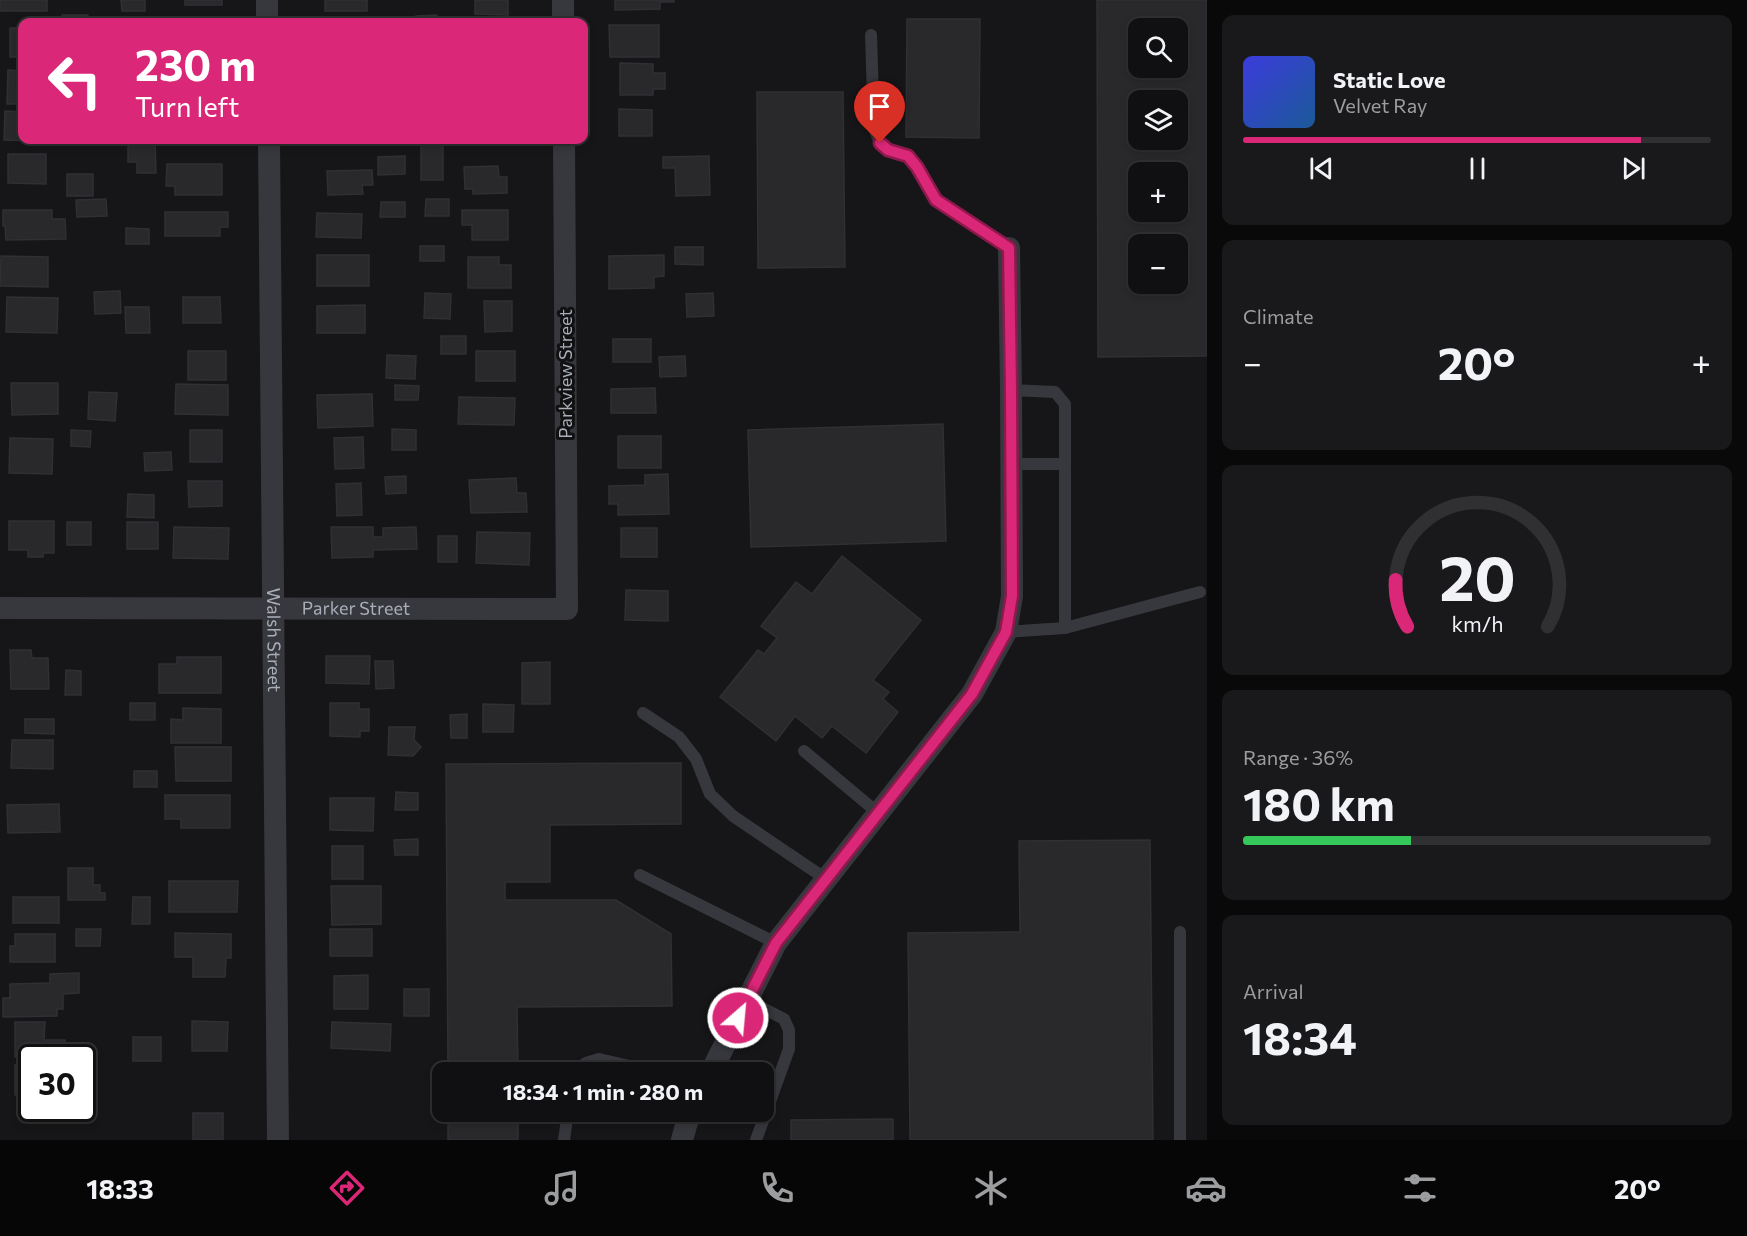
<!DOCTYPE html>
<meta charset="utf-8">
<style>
body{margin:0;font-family:Commissioner,sans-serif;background:#19191b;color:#f1f3f6;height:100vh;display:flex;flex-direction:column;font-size:22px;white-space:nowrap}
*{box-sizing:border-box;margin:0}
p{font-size:20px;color:#9c9d9f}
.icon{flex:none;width:33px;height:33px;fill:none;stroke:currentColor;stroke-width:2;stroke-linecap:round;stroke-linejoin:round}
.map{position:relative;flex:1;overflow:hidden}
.side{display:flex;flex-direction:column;gap:15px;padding:15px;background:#09090a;width:540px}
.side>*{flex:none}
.banner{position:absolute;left:18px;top:18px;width:570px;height:126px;border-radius:12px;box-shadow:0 3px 9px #0003,0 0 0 2px #303032;background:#db2777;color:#fff;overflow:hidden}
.fabs{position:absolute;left:1128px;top:18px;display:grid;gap:12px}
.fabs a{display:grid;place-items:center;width:60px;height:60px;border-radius:12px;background:#101012;box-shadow:0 3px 9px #0003,0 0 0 2px #303032;font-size:30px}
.speed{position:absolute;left:18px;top:1044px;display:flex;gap:12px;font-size:30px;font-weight:700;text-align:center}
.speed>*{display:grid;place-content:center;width:78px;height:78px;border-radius:50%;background:#101012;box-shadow:0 3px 9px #0003,0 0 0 2px #303032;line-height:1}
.speed .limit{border:3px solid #111;border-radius:9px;background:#fff;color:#111}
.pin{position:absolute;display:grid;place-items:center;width:51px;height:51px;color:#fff;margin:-62px -26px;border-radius:50% 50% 50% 0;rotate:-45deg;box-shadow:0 0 6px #0007}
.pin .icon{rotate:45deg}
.me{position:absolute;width:66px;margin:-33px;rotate:27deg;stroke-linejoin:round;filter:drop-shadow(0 0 4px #0008)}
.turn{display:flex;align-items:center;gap:21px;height:126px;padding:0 18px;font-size:27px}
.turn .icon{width:78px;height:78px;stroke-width:2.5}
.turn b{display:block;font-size:42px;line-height:51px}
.big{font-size:45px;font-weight:700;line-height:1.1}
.side .card{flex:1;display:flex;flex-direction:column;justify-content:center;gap:9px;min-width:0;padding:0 21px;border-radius:12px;background:#19191b}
.side .dial{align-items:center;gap:0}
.dial svg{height:156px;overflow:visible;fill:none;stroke:#303032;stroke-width:7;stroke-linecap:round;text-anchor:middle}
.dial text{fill:#f1f3f6;stroke:none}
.song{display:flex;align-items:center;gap:18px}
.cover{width:72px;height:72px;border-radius:9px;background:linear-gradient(135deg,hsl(240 70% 55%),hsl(210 70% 35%))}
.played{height:6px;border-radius:3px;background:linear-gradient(90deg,#db2777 85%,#303032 85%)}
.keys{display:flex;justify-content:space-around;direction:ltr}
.heat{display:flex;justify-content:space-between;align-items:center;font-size:33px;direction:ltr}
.charge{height:9px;border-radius:4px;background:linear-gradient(90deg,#34c759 36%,#303032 0)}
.trip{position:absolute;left:432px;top:1062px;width:342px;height:60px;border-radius:12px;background:#101012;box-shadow:0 3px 9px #0003,0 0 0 2px #303032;font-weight:700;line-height:60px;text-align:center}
.menu{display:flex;height:96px;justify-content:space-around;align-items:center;background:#060607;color:#9c9d9f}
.menu .icon{width:42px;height:42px}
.menu .active{color:#db2777}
.menu b{font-size:27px;color:#f1f3f6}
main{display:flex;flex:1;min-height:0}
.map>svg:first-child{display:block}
</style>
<main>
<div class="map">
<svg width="1207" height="1140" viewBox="0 0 1207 1140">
<rect width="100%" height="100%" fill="#161618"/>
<g fill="#29292c" stroke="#303034" stroke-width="1.5" fill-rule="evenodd">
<rect x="0" y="0" width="47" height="11"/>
<polygon points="121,0 145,0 145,11 122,11"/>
<rect x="185" y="0" width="37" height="5"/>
<rect x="325" y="0" width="42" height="11"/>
<polygon points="475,0 508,0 508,15 475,14"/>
<polygon points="615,0 674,0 674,2 660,2 660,9 615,10"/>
<path d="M1097,0H1207V356L1098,357ZM1138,28H1178V68H1138ZM1138,100H1178V140H1138ZM1138,172H1178V212H1138ZM1138,244H1178V284H1138Z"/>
<rect x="62" y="15" width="26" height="7"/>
<polygon points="437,15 437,22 417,22 416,16"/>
<rect x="174" y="17" width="41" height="5"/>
<polygon points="907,19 980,19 979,138 906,137"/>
<polygon points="609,25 659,25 659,57 610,57"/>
<rect x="10" y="28" width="12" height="29"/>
<polygon points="620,63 653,64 653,73 665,73 665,89 653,89 653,95 620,95"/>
<polygon points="8,70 22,71 22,104 7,104"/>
<polygon points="757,92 843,92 845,267 758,268"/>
<polygon points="619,109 652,110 652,136 619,136"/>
<polygon points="5,111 22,112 22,140 46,140 46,141 4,140"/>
<polygon points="128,140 155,140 156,173 137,173 137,162 128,162"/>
<rect x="421" y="140" width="22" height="40"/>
<polygon points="446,140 507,140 507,143 446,142"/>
<polygon points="8,154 46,154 46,184 8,183"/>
<polygon points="405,156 405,174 378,175 378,157"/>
<polygon points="709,156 710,195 676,196 675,168 663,168 663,157"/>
<polygon points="167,164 222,164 222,195 175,195 175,186 166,186"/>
<polygon points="498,166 499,177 507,177 507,193 473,194 473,189 465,189 464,167"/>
<polygon points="372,170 373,185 362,185 363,194 328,195 327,171"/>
<rect x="67" y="174" width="26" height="22"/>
<polygon points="106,199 107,216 77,217 76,200"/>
<polygon points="426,199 449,199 449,216 425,216"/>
<polygon points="381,202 405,202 405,217 380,217"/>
<polygon points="3,210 52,210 52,219 65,219 66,239 6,240 5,226 3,226"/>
<polygon points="462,210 508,210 508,240 472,240 472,225 462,225"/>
<polygon points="165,212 228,212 228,227 220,227 220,236 165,236"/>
<polygon points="317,213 362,214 361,238 316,237"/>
<polygon points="126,228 149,229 149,244 126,244"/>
<rect x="420" y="246" width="24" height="15"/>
<polygon points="675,247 703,247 703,265 675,264"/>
<rect x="317" y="255" width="52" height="31"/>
<polygon points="664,255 664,276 654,277 654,288 609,289 609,256"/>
<polygon points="1,256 48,257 48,287 0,286"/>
<polygon points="468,257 499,257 499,265 511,265 511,288 468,288"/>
<polygon points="120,291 121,313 95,314 94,292"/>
<polygon points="425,293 451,294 450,319 424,318"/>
<polygon points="713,293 714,316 687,317 686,294"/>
<polygon points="7,297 58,298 57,333 6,332"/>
<polygon points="183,297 220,297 221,323 183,323"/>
<polygon points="484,301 512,301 512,331 485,332"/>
<polygon points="365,305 365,333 317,333 317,306"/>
<polygon points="125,307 149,307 150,333 126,333"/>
<rect x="441" y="336" width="25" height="18"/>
<rect x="613" y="339" width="38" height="23"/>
<rect x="188" y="351" width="38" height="29"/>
<rect x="476" y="351" width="39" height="30"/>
<polygon points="387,355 416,356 415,379 386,378"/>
<polygon points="685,356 686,376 660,377 659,357"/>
<polygon points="11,383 58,383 58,414 12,415"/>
<polygon points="176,384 228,385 228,415 175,414"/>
<polygon points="395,385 419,386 418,400 395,400"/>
<polygon points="655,388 656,413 611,413 611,389"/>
<polygon points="89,392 117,393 115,421 88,419"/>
<polygon points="372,394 373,426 318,428 317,395"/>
<polygon points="459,397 515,398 514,425 458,424"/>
<polygon points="943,424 946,541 751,547 748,430"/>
<polygon points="392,429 416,430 416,450 392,450"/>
<polygon points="71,430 91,431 90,447 71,446"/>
<rect x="190" y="430" width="32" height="32"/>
<rect x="618" y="436" width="43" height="32"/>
<polygon points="363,437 364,468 335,469 334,438"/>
<polygon points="10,438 53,439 52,474 9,473"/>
<polygon points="171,452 172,470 145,471 144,453"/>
<polygon points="668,474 669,514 618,515 618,504 609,504 609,486 645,485 645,475"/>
<polygon points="406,476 406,493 386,494 385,477"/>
<polygon points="516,478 517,493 526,493 527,512 471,513 469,480"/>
<polygon points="188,481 222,481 222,506 189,507"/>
<polygon points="361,483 362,515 337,516 336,484"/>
<polygon points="128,494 154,495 154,518 127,517"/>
<polygon points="9,521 54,521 54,553 43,553 43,557 28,557 28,550 9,550"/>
<rect x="67" y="522" width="24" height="23"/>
<rect x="127" y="522" width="31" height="27"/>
<polygon points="174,527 229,528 228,559 173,558"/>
<polygon points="331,527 373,527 373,537 383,537 383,528 416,527 417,549 373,550 373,557 332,558"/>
<rect x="621" y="528" width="36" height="29"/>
<polygon points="477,532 530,533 529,565 476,563"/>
<rect x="438" y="536" width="19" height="26"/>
<polygon points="842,556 921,620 873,680 889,692 883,699 898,712 866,753 832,726 822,738 795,716 776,741 720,697 758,650 764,654 777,638 761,626 796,582 812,594"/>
<polygon points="626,590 668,591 668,621 625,620"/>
<polygon points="10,650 31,650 32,658 48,658 49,689 11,689"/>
<polygon points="326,656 370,656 369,684 326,683"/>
<polygon points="177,657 221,657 221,693 159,693 159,664 177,664"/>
<polygon points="375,661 393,661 394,688 376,689"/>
<polygon points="550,662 550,704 522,704 522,663"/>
<polygon points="66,670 81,671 81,695 65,695"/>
<rect x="130" y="703" width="25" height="17"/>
<polygon points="330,703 359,703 359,709 369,709 369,731 360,731 360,737 330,736"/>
<polygon points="483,704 514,705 513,732 483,732"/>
<polygon points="183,708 221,709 221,743 171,743 171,719 183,720"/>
<polygon points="467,714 467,738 451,738 450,715"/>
<polygon points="25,719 54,719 54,734 25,733"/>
<polygon points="389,727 415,727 414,740 421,747 413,756 388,755"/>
<polygon points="12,740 53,740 53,769 11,768"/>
<polygon points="175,747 231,747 231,781 176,781"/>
<polygon points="681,763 681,824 550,825 550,882 505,882 505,900 616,900 671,934 672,1006 517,1007 518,1072 448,1072 446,764"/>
<rect x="134" y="771" width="23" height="16"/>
<polygon points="396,792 418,793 418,810 395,810"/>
<polygon points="165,795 230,795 230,828 181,828 181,819 165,819"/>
<polygon points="330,798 374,798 373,831 330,830"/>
<polygon points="59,804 60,832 8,833 7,805"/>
<polygon points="418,839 418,855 395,855 394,840"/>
<polygon points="1150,840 1153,1140 910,1140 908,933 1020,932 1019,841"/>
<rect x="332" y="846" width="31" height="33"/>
<polygon points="68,868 93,868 93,885 100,885 100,893 105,893 105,900 68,900"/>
<polygon points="169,881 238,881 237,912 169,912"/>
<polygon points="331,886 381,886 381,924 332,925"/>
<rect x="13" y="897" width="46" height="26"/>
<polygon points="133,897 150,897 150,924 132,924"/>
<polygon points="76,929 101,929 100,946 76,946"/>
<rect x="330" y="929" width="42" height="27"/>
<polygon points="175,933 231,934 231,958 226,958 225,977 193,977 193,957 175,957"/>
<polygon points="15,934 55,934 55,962 10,962 10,946 15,946"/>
<polygon points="79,973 79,993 63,994 63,1009 57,1009 57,1016 3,1017 3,998 10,998 10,984 50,983 50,974"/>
<polygon points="368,975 368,1009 334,1009 334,976"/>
<rect x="404" y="989" width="25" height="27"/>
<polygon points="192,1021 228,1022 227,1051 192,1051"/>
<polygon points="15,1022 45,1022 44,1040 65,1040 65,1058 15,1057"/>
<polygon points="332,1022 391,1024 390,1051 331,1048"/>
<rect x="133" y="1037" width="28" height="24"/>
<polygon points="15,1065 32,1065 32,1094 15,1095"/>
<rect x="448" y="1112" width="70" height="28"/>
<rect x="193" y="1113" width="30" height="27"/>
<polygon points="893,1119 893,1140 791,1140 791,1120"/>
</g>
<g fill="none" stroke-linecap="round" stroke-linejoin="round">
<g stroke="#37383d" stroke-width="12">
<polyline points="871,35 874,128 880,143 888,150 908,156 917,167 936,200 1009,248"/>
<polyline points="1011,390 1055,392 1065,404 1065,628"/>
<polyline points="1012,464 1065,464"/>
<polyline points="1006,632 1065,628 1200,592"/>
<polyline points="643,713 679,737 696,759 710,794 733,816 826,879"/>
<polyline points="804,751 878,813"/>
<polyline points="640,875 776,943"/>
<polyline points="1180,932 1180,1140"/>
<polyline points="747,1000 784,1019 789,1030 789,1049 756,1140"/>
<polyline points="576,1072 577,1069 586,1063 599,1059 655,1072"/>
<polyline points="564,1140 568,1112"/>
</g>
<g stroke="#37383d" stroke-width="22">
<polyline points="267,0 267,22"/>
<polyline points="563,0 563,22"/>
<path id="s1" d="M269,140L278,1140"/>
<path id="s2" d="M0,608L567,609L564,140"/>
<polyline points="711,1072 776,943 972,694 1006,632 1012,596 1011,390 1009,248"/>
<polyline points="682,1140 687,1122 692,1112"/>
</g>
</g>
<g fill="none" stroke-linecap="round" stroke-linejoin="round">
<defs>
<polyline id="route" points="738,1018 776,943 972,694 1006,632 1012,596 1011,390 1009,248 936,200 917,167 908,156 888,150 880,143"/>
</defs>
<use href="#route" stroke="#8e194d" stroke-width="15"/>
<use href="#route" stroke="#db2777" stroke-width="10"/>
</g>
<g text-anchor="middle" stroke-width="6" stroke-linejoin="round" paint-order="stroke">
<g font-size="18" fill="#a8adb8" stroke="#111113">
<text transform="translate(566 374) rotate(-90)" y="6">Parkview Street</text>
<text dy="6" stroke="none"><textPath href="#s2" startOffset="356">Parker Street</textPath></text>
<text dy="6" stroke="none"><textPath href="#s1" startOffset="500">Walsh Street</textPath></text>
</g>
</g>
</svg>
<div class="fabs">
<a><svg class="icon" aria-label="search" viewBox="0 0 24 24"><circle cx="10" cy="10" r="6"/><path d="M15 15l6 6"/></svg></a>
<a><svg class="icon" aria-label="layers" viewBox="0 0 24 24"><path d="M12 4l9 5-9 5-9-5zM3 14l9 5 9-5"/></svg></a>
<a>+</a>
<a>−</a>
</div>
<div class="speed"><div class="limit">30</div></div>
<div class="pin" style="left:880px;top:143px;background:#d93025"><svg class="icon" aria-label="arrive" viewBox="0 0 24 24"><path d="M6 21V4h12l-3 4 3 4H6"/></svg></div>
<svg class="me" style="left:738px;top:1018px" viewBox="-20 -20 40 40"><circle r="17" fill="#db2777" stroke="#fff" stroke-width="3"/><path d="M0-11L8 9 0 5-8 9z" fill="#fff"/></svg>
<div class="trip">18:34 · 1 min · 280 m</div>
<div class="banner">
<div class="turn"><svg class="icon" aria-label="left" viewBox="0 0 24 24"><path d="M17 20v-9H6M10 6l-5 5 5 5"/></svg><div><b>230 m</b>Turn left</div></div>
</div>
</div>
<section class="side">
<div class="card">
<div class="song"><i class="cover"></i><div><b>Static Love</b><p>Velvet Ray</p></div></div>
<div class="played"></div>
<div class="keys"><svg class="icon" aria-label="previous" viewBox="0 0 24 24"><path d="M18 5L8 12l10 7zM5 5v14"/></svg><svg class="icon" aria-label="pause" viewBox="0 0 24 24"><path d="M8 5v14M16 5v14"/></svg><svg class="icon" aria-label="next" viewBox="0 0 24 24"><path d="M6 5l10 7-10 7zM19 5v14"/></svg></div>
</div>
<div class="card"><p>Climate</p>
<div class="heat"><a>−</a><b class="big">20°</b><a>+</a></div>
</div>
<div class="card dial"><svg viewBox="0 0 100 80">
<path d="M14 69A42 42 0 1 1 86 69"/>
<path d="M14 69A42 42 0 0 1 8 45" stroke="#db2777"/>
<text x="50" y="56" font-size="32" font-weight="700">20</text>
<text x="50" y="72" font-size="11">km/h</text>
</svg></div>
<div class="card"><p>Range · 36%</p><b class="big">180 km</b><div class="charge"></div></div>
<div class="card"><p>Arrival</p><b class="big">18:34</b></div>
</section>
</main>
<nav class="menu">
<b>18:33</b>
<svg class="icon active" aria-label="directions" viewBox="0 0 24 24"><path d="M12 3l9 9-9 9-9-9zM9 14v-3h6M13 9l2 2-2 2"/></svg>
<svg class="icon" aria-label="music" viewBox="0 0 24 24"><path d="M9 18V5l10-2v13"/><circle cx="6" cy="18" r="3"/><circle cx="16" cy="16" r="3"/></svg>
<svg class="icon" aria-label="phone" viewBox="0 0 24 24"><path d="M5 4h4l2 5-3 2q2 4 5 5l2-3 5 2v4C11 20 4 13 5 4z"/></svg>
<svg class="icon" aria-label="climate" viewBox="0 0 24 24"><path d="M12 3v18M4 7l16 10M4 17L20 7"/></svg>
<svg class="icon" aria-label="car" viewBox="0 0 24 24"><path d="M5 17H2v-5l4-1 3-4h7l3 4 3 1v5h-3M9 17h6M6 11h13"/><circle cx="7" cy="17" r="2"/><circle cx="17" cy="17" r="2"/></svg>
<svg class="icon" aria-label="filters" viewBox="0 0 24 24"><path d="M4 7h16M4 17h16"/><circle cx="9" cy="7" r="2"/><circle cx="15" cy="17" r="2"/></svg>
<b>20°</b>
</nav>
